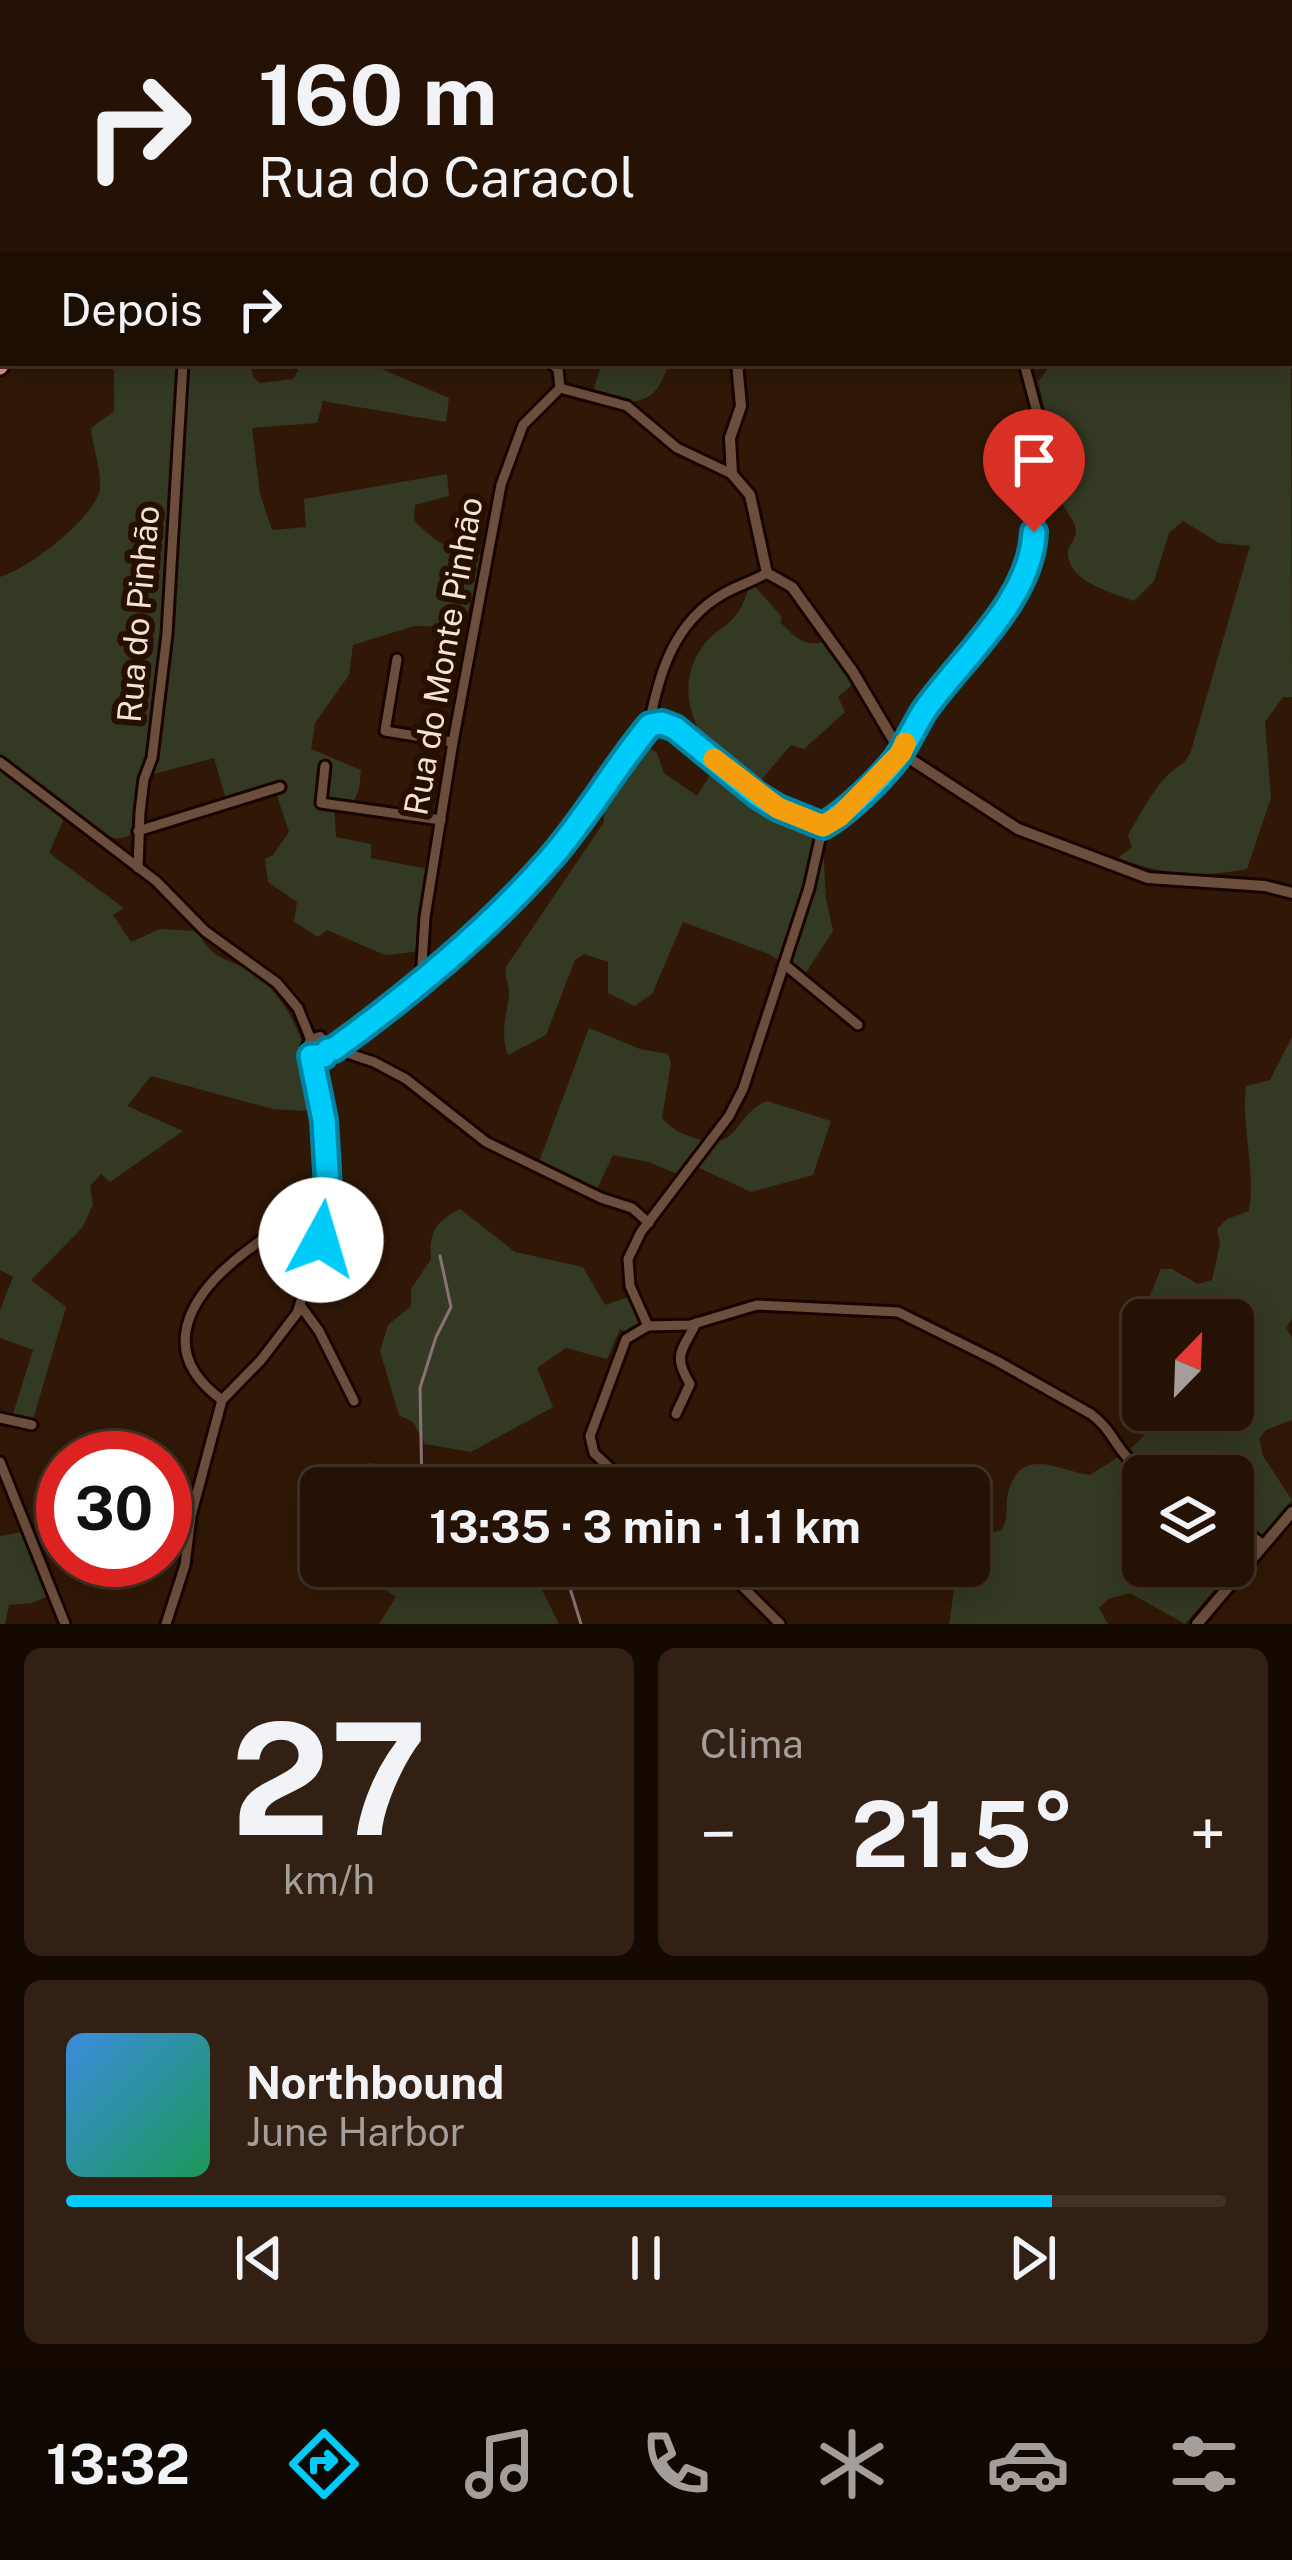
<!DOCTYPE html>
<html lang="pt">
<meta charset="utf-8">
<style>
body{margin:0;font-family:"Public Sans",sans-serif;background:#312013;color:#f1f3f6;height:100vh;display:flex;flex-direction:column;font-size:45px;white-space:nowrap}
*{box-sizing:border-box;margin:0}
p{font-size:39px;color:#a39e9a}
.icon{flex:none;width:66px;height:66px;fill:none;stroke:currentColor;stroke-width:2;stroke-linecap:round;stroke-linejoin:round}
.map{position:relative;height:1624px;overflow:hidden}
.side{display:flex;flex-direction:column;gap:24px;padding:24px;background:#140a02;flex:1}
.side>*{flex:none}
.guide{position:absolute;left:0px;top:0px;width:1293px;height:366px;box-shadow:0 6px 30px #0003,0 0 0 3px #423226;background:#251204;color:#f1f3f6;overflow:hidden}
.needle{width:78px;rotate:23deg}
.buttons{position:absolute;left:1122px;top:1299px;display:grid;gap:24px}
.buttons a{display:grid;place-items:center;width:132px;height:132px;border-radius:18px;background:#251204;box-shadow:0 6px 30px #0003,0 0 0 3px #423226;font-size:60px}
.speed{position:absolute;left:36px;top:1431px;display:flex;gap:24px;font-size:60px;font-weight:700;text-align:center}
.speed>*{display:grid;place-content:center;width:156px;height:156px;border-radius:50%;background:#251204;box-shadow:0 6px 30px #0003,0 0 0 3px #423226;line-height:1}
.speed .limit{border:18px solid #d22;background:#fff;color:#111}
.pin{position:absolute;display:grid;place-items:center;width:102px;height:102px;color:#fff;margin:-123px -51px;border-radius:50% 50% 50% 0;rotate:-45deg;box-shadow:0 0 12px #0007}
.pin .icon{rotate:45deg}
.me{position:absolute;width:132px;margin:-66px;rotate:6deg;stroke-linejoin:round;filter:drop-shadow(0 0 9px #0008)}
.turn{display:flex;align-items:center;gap:42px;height:252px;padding:0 60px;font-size:54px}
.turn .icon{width:156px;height:156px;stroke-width:2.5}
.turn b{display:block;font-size:84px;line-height:102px}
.then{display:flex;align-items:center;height:114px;padding:0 60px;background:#0003;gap:24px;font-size:45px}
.big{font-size:90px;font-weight:700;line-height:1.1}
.side .card{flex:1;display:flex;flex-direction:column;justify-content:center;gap:18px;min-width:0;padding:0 42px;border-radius:18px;background:#312013}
.side .dial{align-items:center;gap:0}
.dial b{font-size:156px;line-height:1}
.song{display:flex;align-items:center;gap:36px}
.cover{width:144px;height:144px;border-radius:18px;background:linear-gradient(135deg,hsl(210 70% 55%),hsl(150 70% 35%))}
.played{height:12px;border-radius:6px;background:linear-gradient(90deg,#00cbf9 85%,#423226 85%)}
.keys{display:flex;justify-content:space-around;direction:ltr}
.heat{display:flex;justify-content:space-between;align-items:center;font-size:66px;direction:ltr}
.side .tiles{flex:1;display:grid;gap:24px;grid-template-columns:1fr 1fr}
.card:last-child{grid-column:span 2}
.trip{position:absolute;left:300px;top:1467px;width:690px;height:120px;border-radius:18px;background:#251204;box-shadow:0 6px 30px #0003,0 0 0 3px #423226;font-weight:700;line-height:120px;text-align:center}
.tab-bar{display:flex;height:192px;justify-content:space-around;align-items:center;background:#0f0702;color:#a39e9a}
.tab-bar .icon{width:84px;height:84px}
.tab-bar .selected{color:#00cbf9}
.tab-bar b{font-size:54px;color:#f1f3f6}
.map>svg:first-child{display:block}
</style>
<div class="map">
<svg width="1292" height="1624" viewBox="0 0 1292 1624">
<rect width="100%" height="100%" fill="#311806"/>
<g fill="#333923" fill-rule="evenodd">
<path d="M1290,126L1292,697H1283L1265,722L1271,798L1247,869C1196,878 1167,876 1118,858L1132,847L1128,835C1140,816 1153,788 1170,773C1180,764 1185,765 1191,751L1250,546L1219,543L1183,521L1169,533L1154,581L1134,601C1113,593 1065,581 1068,551C1069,545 1075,540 1076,533C1077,520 1063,511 1061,498C1056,476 1064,453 1061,430L1046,415L1038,382L1052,363H1290Z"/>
<path d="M114,363H250L253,377L260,383L293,379L302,363H368L449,398L446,422L323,401L317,423L252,428L260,494L272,530L306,527L304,499L447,474L449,496L415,505L414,520C435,543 454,553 485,555L464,624L453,627L414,626L353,645L349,675L315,723L311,749L361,770L359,790L353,802L339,800L334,807L336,837L371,844V858L428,869L426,880L431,882L423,951L385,955L327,930L318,937L294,922L297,902L268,882L265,859L273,855L289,832L273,784L225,796L214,758L139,778L132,828L130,835C106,847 87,822 69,807L49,853L124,908L113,915L131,942L160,929L198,931C213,964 231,957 256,975C292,1002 313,1056 312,1100L305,1111L273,1109L151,1076L127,1106L183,1131L110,1182L101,1174L90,1186L93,1205L82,1228L31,1280L66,1307L32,1423L12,1417L33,1350L0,1338V1310L13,1277L0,1270V577C29,568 89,522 99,493C104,476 92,447 91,428L114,411Z"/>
<path d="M602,363H668C657,410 629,404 591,397Z"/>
<path d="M751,582L782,617L780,622C796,638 804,648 827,641L855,682L838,697L845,712L804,749L791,745L750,793L822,827L826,899L833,931L805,974L766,953L683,922L652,994L634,1006L608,993V962L584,954L575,960L546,1035L508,1055C500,1031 506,1020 509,996C510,985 504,979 506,967L604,822C601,792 626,767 644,744L657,753L664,773L697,796L720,759C689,726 674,680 707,641C715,631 728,626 735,616C743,607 747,593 751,582Z"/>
<path d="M589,1028L640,1049L668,1054L671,1064L662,1118C672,1129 681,1134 695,1138C739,1154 733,1115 767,1101L831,1121L813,1175L751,1192L695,1166L684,1177L649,1162L613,1155L597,1189L539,1162Z"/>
<path d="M1292,1037V1318L1286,1328L1292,1338V1420L1266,1430L1259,1438L1263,1456L1292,1500L1185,1624L1130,1593L1108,1599L1099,1608L1108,1624H949L954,1590L940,1566H969V1537L1000,1531C1011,1518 1004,1508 1008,1493C1021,1445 1056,1470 1090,1475C1118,1456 1147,1446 1156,1410H1233V1320H1143V1390L1121,1375V1365L1161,1269H1172L1198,1284L1212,1280L1220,1244L1217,1229L1227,1219L1249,1211C1256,1169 1241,1127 1246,1086L1270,1080ZM1143,1476H1233V1566H1143Z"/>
<path d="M460,1209L515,1252L583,1267L605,1305L631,1296L642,1319L630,1333L620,1329L607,1359L566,1348L537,1368L553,1407L471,1452L425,1444L413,1422L399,1415L380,1351L388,1325L411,1306V1289L431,1259C428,1233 437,1220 460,1209Z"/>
<path d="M372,1463L397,1477L408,1488H335C351,1483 354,1465 372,1463Z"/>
<polygon points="21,1532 48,1596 32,1603 9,1605 5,1624 0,1624 0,1536"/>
<polygon points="350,1566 530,1566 559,1624 379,1624 396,1597"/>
</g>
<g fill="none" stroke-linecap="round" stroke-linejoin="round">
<g stroke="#897177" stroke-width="3">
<polyline points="422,1488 420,1388 436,1337 451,1307 440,1256"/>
<polyline points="555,1566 565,1572 581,1624"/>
</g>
<defs>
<g id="minor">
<polyline points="1054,0 1065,3"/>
<polyline points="1083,3 1088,0"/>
<polyline points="550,363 558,369 560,388"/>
<polyline points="560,388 627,406 677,448 732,474"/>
<polyline points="397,659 385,731 453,742"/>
<path d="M649,725C659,673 674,622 723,594C737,586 753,581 767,573"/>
<polyline points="900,751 925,711 1000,613 1033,551 1037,412 1024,363"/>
<polyline points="0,762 156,881 205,931 277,983 298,1008 311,1040"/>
<polyline points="325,766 321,803 441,820"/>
<polyline points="138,831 280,787"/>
<polyline points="138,868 140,812 144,779 152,758 167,634 183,363"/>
<polyline points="784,964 858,1025"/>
<polyline points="421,980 425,917 453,742 501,485 523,425 560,388"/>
<polyline points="335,1049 374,1062 406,1079 486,1142 601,1198 632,1208 649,1223"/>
<polyline points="300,1305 319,1331 354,1401"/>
<path d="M648,1326L690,1325L757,1305L898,1312L997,1361L1091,1414C1119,1435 1114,1456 1153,1476"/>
<polyline points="648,1326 630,1286 628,1259 641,1232 729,1116 743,1089 809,888 823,826"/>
<path d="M222,1400C152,1349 194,1290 248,1250C262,1240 279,1223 297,1223C305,1223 316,1228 324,1231"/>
<path d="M676,1414L690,1384C672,1354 682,1352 696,1323"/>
<polyline points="0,1418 32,1425"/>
<polyline points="0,1462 65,1624"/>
<polyline points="631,1488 594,1453 590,1436 626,1339 648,1326"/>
<polyline points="1233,1522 1261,1543"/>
<polyline points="722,1566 780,1624"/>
<polyline points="166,1624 185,1565 191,1516 222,1400 261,1360 297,1313 324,1231 328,1188 324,1120 311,1056"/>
</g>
<g id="tertiary">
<polyline points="743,3 743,0"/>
<polyline points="737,363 741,406 730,438 732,474 750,495 767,573 792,587 853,672 901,753 1018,829 1148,878 1265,886 1292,893"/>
<path d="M328,1050L320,1037L311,1040L307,1048L311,1056L320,1058L376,1020L549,860L649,725L662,723L675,728C728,764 759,805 823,826L840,816L901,753"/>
<polyline points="1197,1624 1292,1512"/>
</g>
<g id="motorway">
<polyline points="7,0 8,3"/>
<polyline points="352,0 361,3"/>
<polyline points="404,0 417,3"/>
<polyline points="123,3 126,0"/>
<polyline points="143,3 144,0"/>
<polyline points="273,3 312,3"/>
<polyline points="0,21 3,25"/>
<polyline points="1290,90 1292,90"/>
<polyline points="1290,113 1292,113"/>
<polyline points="0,336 3,331"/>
<polyline points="0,367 3,362"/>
</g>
</defs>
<use href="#minor" stroke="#180300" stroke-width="15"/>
<use href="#tertiary" stroke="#180300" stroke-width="16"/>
<use href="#motorway" stroke="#180300" stroke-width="21"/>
<use href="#minor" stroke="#6b4e3b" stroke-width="9"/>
<use href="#tertiary" stroke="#6b4e3b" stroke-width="10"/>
<use href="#motorway" stroke="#e08887" stroke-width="15"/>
</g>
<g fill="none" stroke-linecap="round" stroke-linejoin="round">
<defs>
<path id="route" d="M321,1240L328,1188L324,1120L311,1056H324L328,1050L334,1049C410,994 488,930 550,859C587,817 614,768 650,725L662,723L675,728L757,795L778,808L823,826C846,813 881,779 897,758C905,746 915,726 924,711C961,658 1031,601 1034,532"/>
</defs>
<use href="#route" stroke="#0084a2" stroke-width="30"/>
<use href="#route" stroke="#00cbf9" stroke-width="21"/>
<polyline stroke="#f59e0b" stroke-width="21" points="714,759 778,808 823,826 840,816 901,753 905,743"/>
</g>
<g text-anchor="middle" stroke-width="12" stroke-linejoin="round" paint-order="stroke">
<g font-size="33" fill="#f4e2d7" stroke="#270f00">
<text transform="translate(138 614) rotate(-85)" y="12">Rua do Pinhão</text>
<text transform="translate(443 656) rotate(-80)" y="12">Rua do Monte Pinhão</text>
</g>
</g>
</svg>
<div class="buttons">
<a><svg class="needle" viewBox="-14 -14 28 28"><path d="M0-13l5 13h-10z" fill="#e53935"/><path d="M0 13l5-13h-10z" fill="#a39e9a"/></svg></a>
<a><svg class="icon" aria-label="layers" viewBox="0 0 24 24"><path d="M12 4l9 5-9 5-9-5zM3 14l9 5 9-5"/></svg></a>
</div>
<div class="speed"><div class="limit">30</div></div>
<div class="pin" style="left:1034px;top:532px;background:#d93025"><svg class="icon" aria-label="arrive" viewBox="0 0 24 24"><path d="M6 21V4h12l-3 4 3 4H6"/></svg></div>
<svg class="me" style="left:321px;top:1240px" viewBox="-20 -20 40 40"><circle r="19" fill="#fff"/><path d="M0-13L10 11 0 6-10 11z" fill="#00cbf9"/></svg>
<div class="trip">13:35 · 3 min · 1.1 km</div>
<div class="guide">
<div class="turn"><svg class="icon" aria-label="right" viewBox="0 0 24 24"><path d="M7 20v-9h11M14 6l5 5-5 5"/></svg><div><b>160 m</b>Rua do Caracol</div></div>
<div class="then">Depois<svg class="icon" aria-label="right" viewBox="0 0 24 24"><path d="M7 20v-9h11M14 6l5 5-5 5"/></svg></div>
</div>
</div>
<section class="side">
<div class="tiles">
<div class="card dial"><b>27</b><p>km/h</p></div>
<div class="card"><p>Clima</p>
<div class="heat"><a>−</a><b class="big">21.5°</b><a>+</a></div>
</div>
<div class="card">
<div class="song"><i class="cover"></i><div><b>Northbound</b><p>June Harbor</p></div></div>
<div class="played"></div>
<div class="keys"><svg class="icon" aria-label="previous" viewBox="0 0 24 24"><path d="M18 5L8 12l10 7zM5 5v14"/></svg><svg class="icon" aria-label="pause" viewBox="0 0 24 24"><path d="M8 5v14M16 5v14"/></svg><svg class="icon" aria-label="next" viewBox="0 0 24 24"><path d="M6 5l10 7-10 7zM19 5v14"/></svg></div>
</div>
</div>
</section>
<nav class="tab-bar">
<b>13:32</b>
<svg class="icon selected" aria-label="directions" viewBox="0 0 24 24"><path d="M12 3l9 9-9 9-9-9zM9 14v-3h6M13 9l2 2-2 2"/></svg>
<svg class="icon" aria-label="music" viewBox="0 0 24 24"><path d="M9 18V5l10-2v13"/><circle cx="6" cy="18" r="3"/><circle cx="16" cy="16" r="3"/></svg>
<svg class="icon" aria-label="phone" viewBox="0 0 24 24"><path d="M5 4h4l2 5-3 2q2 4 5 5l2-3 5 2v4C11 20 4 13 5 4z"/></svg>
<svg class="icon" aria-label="climate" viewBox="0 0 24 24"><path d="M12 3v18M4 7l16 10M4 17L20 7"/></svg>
<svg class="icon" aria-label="car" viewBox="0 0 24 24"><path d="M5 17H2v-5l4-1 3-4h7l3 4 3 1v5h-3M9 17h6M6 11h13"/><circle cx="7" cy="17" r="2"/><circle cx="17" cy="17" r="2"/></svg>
<svg class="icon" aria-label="filters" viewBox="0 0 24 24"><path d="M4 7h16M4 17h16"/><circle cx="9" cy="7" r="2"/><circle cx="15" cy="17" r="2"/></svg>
</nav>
